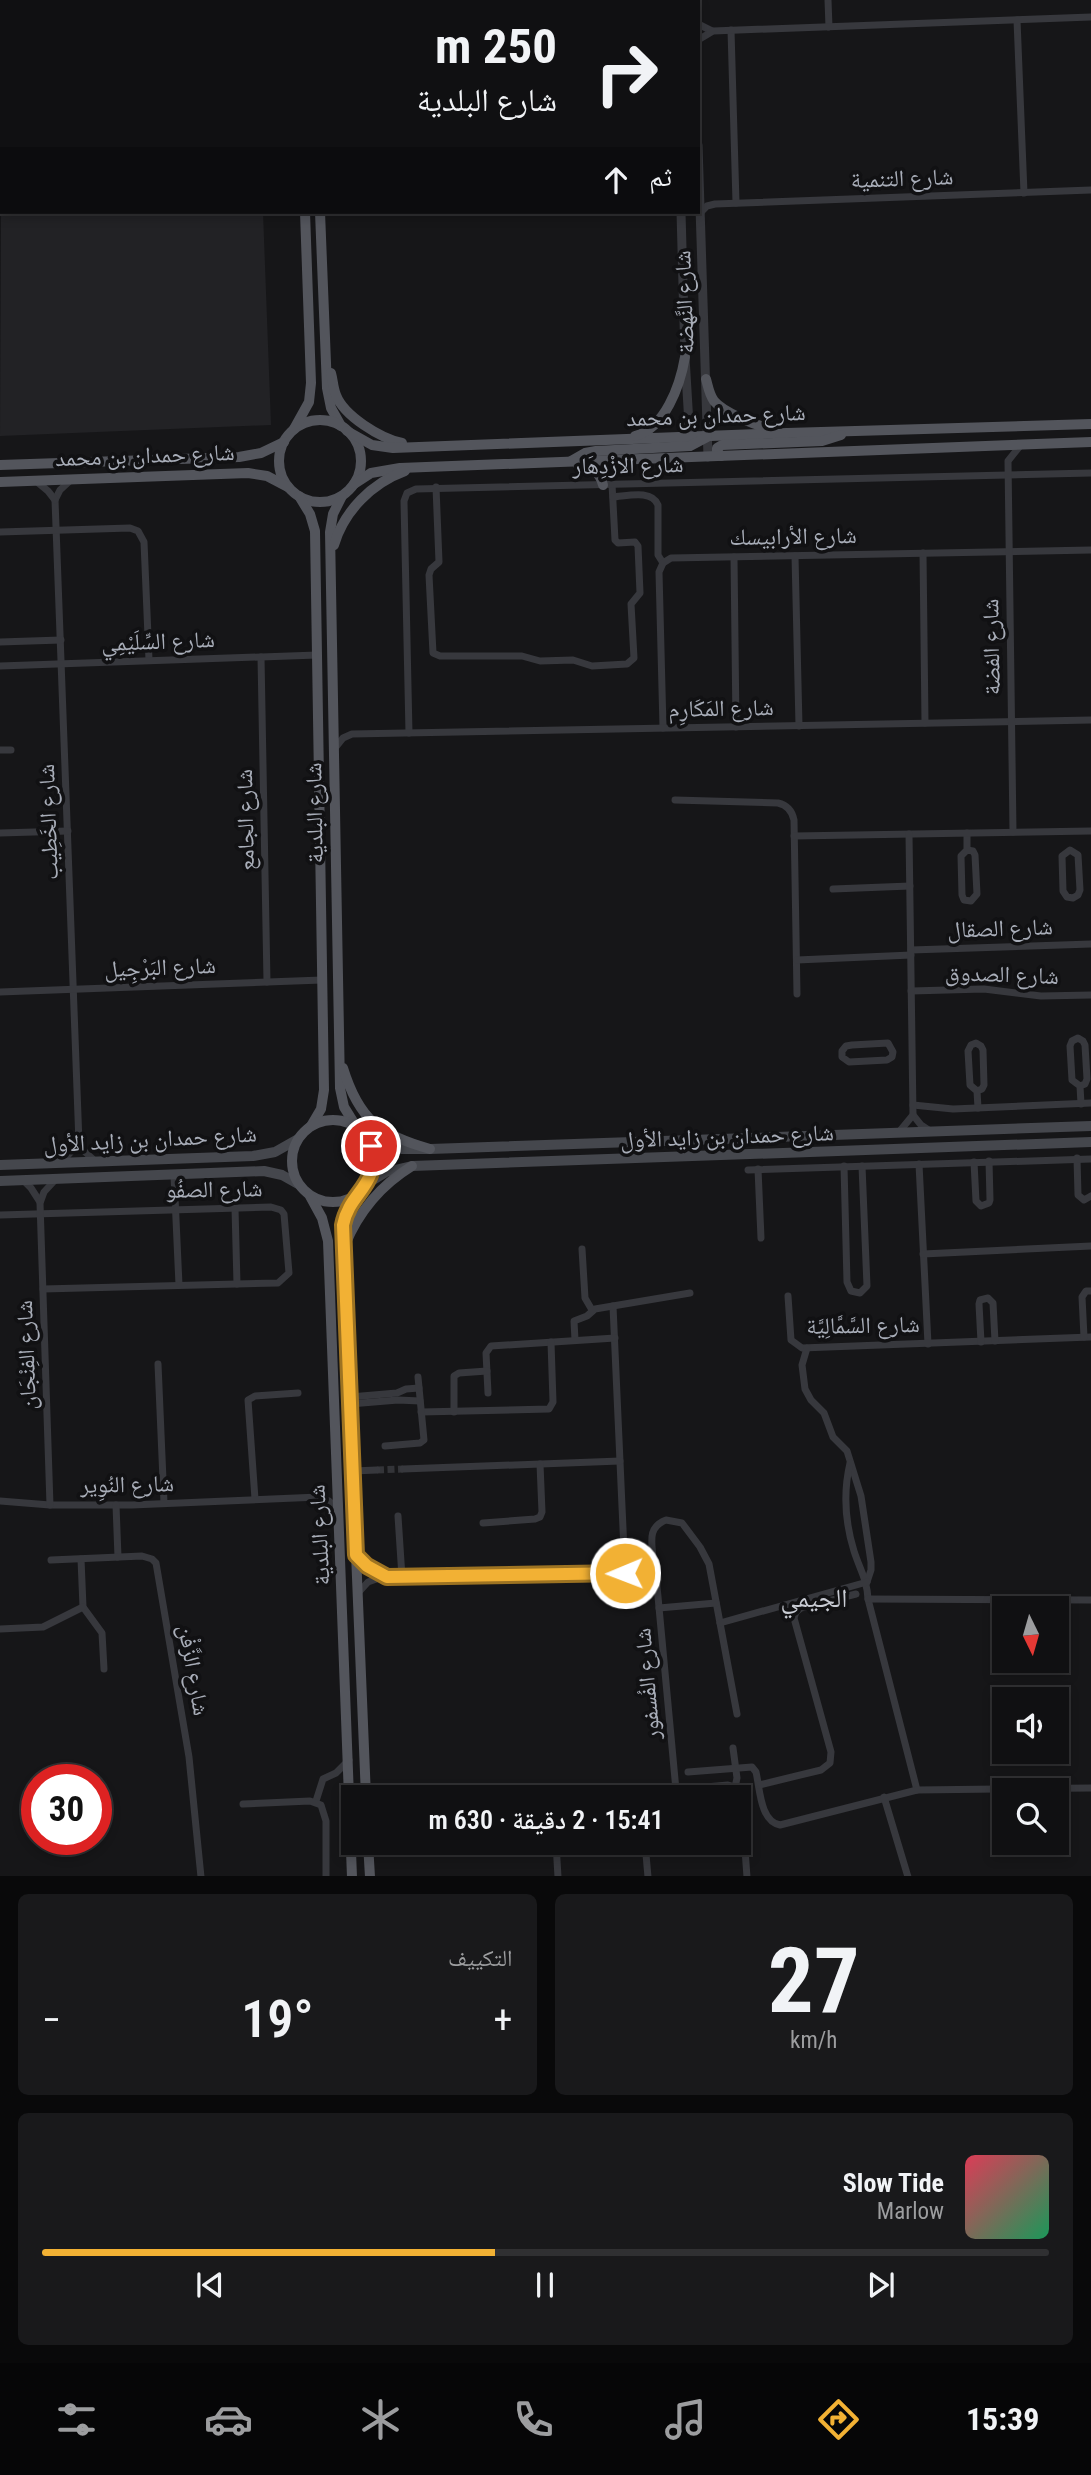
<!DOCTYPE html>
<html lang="ar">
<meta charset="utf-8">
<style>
body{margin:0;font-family:"Roboto Condensed","Noto Naskh Arabic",sans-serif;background:#19191b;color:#f1f3f6;direction:rtl;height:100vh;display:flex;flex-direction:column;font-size:26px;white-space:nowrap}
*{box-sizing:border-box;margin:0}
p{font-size:23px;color:#9c9d9f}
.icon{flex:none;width:38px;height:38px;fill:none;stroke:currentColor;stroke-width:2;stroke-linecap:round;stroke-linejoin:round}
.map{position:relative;height:1876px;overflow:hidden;direction:ltr}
.details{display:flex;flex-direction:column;gap:18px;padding:18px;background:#09090a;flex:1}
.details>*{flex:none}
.top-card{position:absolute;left:0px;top:0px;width:700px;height:214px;box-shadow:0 4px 10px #0003,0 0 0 2px #303032;direction:rtl;background:#101012;color:#f1f3f6;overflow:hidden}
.needle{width:46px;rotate:175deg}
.fabs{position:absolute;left:992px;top:1596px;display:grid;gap:14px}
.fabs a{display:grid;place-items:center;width:77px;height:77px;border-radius:0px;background:#101012;box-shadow:0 4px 10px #0003,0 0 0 2px #303032;font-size:35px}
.speed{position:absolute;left:21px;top:1764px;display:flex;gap:14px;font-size:35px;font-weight:700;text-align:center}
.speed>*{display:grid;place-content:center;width:91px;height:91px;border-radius:50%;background:#101012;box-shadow:0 4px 10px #0003,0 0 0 2px #303032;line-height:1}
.speed .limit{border:10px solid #d22;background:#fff;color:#111}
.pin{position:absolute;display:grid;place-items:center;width:60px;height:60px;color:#fff;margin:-30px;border:4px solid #fff;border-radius:50%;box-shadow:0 2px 7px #0007}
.me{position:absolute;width:77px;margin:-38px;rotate:269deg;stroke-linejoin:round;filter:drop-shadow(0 0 5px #0008)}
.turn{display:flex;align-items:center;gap:24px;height:147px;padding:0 28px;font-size:32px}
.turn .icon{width:91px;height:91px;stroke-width:2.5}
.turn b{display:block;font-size:49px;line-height:60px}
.then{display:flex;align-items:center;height:66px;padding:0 28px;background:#0003;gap:14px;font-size:26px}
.big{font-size:52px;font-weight:600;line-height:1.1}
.details .tile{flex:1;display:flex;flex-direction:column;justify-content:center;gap:10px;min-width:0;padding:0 24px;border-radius:10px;background:#19191b}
.details .dial{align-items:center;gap:0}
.dial b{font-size:91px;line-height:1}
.song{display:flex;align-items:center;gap:21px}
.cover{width:84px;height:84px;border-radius:10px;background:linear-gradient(135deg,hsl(350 70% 55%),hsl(150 70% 35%))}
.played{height:7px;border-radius:4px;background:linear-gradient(90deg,#f2b134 45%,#303032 45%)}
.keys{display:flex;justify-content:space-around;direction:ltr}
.heat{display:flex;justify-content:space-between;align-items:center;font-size:38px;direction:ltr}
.details .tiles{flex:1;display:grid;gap:18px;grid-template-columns:1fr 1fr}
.tile:last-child{grid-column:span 2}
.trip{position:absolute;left:341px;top:1785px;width:410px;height:70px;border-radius:0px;background:#101012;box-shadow:0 4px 10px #0003,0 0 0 2px #303032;font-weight:600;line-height:70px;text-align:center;direction:rtl}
.tabs{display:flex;height:112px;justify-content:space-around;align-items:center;background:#060607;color:#9c9d9f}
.tabs .icon{width:49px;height:49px}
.tabs .selected{color:#f2b134}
.tabs b{font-size:32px;color:#f1f3f6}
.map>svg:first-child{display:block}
</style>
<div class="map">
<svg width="1091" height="1877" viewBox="0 0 1091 1877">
<rect width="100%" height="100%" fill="#161618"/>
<polygon fill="#222225" points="2,9 2,212 263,212 271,425 0,436"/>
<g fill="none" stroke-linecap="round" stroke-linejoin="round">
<polyline stroke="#333438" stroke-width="7" stroke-dasharray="7 3.5" stroke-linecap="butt" points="377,1470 403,1469"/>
<g stroke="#37383d" stroke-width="7">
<polyline points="828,0 829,27"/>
<polyline points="1017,20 1024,193"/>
<polyline points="698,24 712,31"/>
<polyline points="731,30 736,203"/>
<polyline points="698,40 713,31 1091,17"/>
<polyline points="701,212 707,206 715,204 1091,190"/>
<polyline points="72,479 60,490 55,500 79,1143 84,1151 95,1161"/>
<polyline points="36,481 48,491 55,500"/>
<polyline points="436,487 439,562 431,569 429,575 433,653 440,656 522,656 540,661 573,660 592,666 627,664 634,658 631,604 640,593 638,546 635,542 618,543 615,540 612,484"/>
<path d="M613,497C627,496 652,489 658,505V555L663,563"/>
<polyline points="0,532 130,528 138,531 144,542 149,660"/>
<polyline points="923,553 925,723"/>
<polyline points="795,556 799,726"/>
<polyline points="734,557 736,727"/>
<polyline points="0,642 61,640"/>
<polyline points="261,657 267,982"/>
<polyline points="0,666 317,655"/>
<polyline points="663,728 659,572 663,563 671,558 1091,550"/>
<polyline points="409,733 404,501 407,493 416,489 1091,473"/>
<polyline points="335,748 343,738 352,734 1091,720"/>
<polyline points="0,750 11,750"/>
<path d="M675,800L778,803C787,805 792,810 794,820L797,994"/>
<polyline points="1013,832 1008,461 1020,446"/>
<polyline points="0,833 68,831"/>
<polyline points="967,833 967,850 961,856 962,895 964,900 971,901 977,894 975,855 973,851 967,850"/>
<polyline points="794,836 1091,831"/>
<polygon points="1070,850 1078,855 1080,890 1078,895 1073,898 1067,897 1063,891 1062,856"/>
<polyline points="833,889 910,886"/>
<polyline points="911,950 1091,944"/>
<polyline points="797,960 911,955"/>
<polyline points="911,991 984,989 1041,996 1091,995"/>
<polyline points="0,992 322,980"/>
<polygon points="888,1043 893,1052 892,1057 887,1060 849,1062 842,1057 842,1051 846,1046 852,1045"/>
<polyline points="1080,1086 1085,1084 1087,1079 1085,1045 1083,1041 1078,1038 1072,1041 1070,1046 1072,1080 1080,1086 1081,1104"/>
<polyline points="977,1091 982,1089 984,1085 983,1050 981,1046 976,1043 971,1045 968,1051 970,1085 977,1091 978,1108"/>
<polyline points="913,1105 953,1109 1091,1103"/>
<polyline points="913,1115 921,1125 930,1131"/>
<polyline points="899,1132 913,1115 909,834"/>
<polyline points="1077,1158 1078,1195 1084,1200 1091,1196"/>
<polyline points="974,1162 976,1201 981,1206 989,1203 990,1200 989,1161"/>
<polyline points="61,1163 79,1143"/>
<polyline points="919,1164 928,1344"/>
<polyline points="844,1166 847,1282 851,1291 860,1293 867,1286 862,1166"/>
<polyline points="758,1169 761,1238"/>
<polyline points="748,1170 1091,1159"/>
<polyline points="174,1175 179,1285"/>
<polyline points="23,1180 31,1188 40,1202"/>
<polyline points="235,1208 237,1284"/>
<polyline points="0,1215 271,1207 281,1210 284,1214 289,1273 278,1283 43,1289"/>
<polyline points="582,1249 585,1298 592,1310"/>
<polyline points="923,1254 1091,1246"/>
<polyline points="788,1296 791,1340 802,1348 1091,1337"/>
<polyline points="613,1306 625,1573"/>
<polyline points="1084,1337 1082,1297 1086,1291 1091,1291"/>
<polyline points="575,1340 574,1321 587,1316 595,1309 690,1293"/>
<polyline points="981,1342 979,1304 980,1300 988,1298 993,1303 995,1341"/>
<polyline points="807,1348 802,1365 805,1389 811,1400 824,1413 833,1437 847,1451 861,1496 871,1562 871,1570 867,1582"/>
<polyline points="158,1364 164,1503"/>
<polyline points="488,1393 486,1353 491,1346 615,1338"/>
<polyline points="350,1397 397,1393 406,1389 419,1388"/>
<polyline points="350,1404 398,1400 420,1401"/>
<polyline points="421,1412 549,1409 553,1402 551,1342"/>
<polyline points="454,1412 454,1376 459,1373 487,1371"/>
<polyline points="385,1446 420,1443 424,1440 418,1377"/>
<path d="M850,1463C843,1493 845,1522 854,1551C860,1570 867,1579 868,1599L917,1790"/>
<polyline points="403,1469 620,1461"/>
<polyline points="353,1471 377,1470"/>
<polyline points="255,1499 248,1400 255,1396 298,1393"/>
<polyline points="0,1501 50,1505 132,1505 319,1497 329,1501 338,1509"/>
<polyline points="50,1505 40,1203 44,1192 56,1179"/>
<polyline points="116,1505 118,1557"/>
<polyline points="398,1516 402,1577"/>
<polyline points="483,1523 535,1519 540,1517 542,1512 540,1464"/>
<polyline points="357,1555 367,1566 387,1577"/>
<polyline points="81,1559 83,1607 102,1633 104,1669"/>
<polyline points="51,1560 142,1556 152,1559 156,1563 189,1757 201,1877"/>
<path d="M651,1575C659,1555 640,1530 666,1520L682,1523L700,1547L709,1564L737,1714"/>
<polyline points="358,1593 368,1582 382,1577 625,1573 651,1575 657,1586 676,1790"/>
<polyline points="868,1599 1091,1600"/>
<polyline points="659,1608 716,1603"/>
<polyline points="720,1623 867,1582"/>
<polyline points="0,1629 43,1627 83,1607"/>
<polyline points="733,1748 737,1778 735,1787"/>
<path d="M688,1772L752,1767L756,1772C760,1789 760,1821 780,1825L917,1790L1091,1788"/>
<polyline points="759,1785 821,1770 830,1763 831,1752 794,1618 796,1612 801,1608 856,1594"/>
<polyline points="735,1787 741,1795 747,1877"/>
<polyline points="593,1797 728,1785 735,1787"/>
<polyline points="884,1797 908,1877"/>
<polyline points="316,1801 323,1779 336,1773 349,1760"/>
<polyline points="243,1804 310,1801 321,1805 326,1821 326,1877"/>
<polyline points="556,1843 558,1877"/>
<polyline points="645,1843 648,1877"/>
</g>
<g stroke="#37383d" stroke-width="9">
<polyline points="674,0 674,2"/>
<polyline points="693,0 693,2"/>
<polyline points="698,145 708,457"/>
<polyline points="681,212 685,357 690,441"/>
</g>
<g stroke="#45474d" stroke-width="10">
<polyline points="367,1138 396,1149 430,1149 1091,1126"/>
<polyline points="0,1165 253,1156 275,1152 298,1139"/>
<polyline points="0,1181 264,1171 282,1175 298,1184"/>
<polyline points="368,1183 386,1172 412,1166 1091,1142"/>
</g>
<g stroke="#53555c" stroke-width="10">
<polyline points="297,0 297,2"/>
<polyline points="312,0 312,2"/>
<polyline points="320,212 327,388 331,408 341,426"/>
<path d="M331,373C333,380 333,388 336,395C344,416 380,438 402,443"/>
<path d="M706,379C708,386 709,394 714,401C724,413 755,425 771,429"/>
<circle cx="320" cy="461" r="41"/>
<polyline points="294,429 309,402 311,383 305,212"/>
<polyline points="347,431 372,445 393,448 787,433 1091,424"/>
<path d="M635,436C665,428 680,386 685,357"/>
<polyline points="721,456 717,451 717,448 722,445 822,441 841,435"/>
<polyline points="571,461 585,453 596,451 690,446 707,437"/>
<polyline points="0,465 239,457 261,453 284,442"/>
<path d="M578,465C591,468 600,471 603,485"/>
<polyline points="0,482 248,473 267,476 288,487"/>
<polyline points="354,484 371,473 400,468 1091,442"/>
<polyline points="299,496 310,514 315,531 324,1090 321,1109 311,1126"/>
<polyline points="342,496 333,514 330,532 340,1088 344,1107 357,1128"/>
<path d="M334,545C344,511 372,483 405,471"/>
<path d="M343,1068C359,1120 380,1135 430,1149"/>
<circle cx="333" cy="1161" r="41"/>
<polyline points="358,1194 345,1215 343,1236 366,1797"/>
<polyline points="310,1196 322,1218 328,1241 352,1877"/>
<path d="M345,1245C359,1211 381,1185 412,1166"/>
<polyline points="368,1843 370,1877"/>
</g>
</g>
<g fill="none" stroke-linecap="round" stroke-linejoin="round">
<defs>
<path id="route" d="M371,1146C381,1185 349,1192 343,1225L356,1555L367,1566L387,1577L625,1573"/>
</defs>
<use href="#route" stroke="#9d7322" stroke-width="18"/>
<use href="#route" stroke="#f2b134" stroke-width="12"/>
</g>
<g text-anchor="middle" stroke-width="7" stroke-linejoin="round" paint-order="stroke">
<g font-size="23" fill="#a8adb8" stroke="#111113">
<text transform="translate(902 178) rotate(-2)" y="8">شارع التنمية</text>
<text transform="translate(684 302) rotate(-92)" y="8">شارع النَّهضة</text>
<text transform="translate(716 415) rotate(-2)" y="8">شارع حمدان بن محمد</text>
<text transform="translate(145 455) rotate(-2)" y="8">شارع حمدان بن محمد</text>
<text transform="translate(628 465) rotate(-1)" y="8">شارع الازْدِهَار</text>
<text transform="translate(793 536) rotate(-1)" y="8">شارع الأرابيسك</text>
<text transform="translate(158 641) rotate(-2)" y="8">شارع السِّلَيْمِي</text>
<text transform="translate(991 647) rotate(-91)" y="8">شارع الفضة</text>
<text transform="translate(721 708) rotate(-1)" y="8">شارع المَكَارِم</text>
<text transform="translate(314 813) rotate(-91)" y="8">شارع البلدية</text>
<text transform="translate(245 820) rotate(-91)" y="8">شارع الجامع</text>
<text transform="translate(48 822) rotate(-92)" y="8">شارع الخَطِيب</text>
<text transform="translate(1000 928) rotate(-2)" y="8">شارع الصقال</text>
<text transform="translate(160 967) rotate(-2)" y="8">شارع البَرْجِيل</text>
<text transform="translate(1002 974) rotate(2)" y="8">شارع الصدوق</text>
<text transform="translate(727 1136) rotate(-2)" y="8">شارع حمدان بن زايد الأول</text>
<text transform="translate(150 1139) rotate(-3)" y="8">شارع حمدان بن زايد الأول</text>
<text transform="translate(214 1189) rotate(-1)" y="8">شارع الصفُو</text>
<text transform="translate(863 1325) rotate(-1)" y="8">شارع السَّمَّالِيَّة</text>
<text transform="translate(26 1355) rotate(-92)" y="8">شارع الفِنْجَان</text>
<text transform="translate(127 1484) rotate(-1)" y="8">شارع النُوِير</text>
<text transform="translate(319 1535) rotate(-93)" y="8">شارع البلدية</text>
<text transform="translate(194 1670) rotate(80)" y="8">شارع الزَّفْن</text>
<text transform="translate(647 1684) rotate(-95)" y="8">شارع الفُسفور</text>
</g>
<g font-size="26" fill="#c9ccd4" stroke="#111113">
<text x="814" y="1607">الجيمي</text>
</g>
</g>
</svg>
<div class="fabs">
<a><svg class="needle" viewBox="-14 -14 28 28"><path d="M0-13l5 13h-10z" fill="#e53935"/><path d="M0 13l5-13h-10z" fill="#9c9d9f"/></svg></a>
<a><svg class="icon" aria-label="sound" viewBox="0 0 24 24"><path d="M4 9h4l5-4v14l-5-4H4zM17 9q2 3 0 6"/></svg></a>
<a><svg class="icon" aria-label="search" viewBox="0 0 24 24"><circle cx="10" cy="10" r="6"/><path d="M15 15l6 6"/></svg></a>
</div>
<div class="speed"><div class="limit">30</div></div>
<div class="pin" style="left:371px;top:1146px;background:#d93025"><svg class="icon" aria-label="arrive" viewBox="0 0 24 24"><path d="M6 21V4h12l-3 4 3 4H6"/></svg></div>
<svg class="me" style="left:625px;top:1573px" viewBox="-20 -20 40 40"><circle r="17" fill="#f2b134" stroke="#fff" stroke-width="3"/><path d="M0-11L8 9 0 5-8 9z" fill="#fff"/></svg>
<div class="trip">15:41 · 2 دقيقة · 630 m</div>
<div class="top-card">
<div class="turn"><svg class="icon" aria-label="right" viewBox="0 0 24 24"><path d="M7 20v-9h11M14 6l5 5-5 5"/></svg><div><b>250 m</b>شارع البلدية</div></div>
<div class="then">ثم<svg class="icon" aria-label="ahead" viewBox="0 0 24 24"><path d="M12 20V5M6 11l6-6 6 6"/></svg></div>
</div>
</div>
<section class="details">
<div class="tiles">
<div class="tile dial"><b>27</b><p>km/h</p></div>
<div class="tile"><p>التكييف</p>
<div class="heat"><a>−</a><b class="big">19°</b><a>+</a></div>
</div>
<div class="tile">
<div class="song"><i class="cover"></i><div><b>Slow Tide</b><p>Marlow</p></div></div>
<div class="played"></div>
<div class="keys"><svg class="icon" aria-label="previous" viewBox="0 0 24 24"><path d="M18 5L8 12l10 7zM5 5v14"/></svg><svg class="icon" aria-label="pause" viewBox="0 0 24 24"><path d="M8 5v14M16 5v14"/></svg><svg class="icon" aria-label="next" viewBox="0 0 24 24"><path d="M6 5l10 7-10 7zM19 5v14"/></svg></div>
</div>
</div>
</section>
<nav class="tabs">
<b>15:39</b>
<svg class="icon selected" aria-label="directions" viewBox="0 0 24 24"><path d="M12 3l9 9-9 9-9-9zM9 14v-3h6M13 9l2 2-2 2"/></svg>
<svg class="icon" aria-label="music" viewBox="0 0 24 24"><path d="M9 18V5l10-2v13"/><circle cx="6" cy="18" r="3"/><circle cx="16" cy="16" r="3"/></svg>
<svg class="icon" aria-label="phone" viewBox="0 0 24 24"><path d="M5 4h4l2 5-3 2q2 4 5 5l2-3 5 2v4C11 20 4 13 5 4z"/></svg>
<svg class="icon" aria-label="climate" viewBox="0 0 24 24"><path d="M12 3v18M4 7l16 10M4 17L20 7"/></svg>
<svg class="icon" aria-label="car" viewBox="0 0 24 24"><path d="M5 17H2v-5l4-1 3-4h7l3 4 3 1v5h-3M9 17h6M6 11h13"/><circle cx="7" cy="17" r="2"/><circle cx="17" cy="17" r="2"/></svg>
<svg class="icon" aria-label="filters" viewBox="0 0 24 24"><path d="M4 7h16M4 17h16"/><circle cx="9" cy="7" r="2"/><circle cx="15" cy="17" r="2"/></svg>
</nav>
